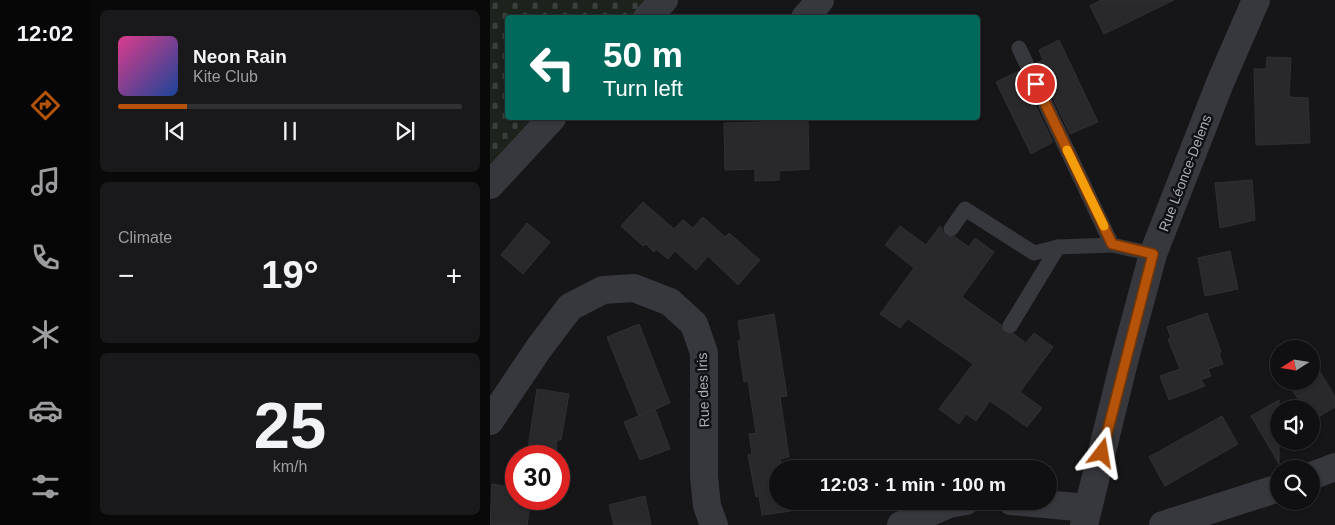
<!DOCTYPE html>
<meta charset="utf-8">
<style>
body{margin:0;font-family:Arial,sans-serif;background:#19191b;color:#f1f3f6;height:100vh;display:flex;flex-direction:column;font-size:19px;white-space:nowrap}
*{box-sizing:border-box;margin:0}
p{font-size:16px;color:#9c9d9f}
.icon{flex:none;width:28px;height:28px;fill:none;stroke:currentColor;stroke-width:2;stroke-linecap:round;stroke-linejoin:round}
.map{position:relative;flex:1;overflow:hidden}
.drawer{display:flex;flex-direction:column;gap:10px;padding:10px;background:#09090a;width:400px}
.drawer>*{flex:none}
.guide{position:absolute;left:15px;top:15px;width:475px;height:105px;border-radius:5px;box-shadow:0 1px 4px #0004,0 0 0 1px #303032;background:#00695c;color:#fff;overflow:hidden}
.needle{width:32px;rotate:258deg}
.buttons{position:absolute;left:780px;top:340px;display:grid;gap:10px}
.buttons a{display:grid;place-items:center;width:50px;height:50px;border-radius:50%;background:#101012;box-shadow:0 1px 4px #0004,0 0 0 1px #303032;font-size:25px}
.speed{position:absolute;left:15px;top:445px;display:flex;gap:10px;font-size:25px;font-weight:700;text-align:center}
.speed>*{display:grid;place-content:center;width:65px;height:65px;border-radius:50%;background:#101012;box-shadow:0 1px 4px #0004,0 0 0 1px #303032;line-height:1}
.speed .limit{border:8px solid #d22;background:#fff;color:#111}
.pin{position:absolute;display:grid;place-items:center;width:42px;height:42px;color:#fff;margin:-21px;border:2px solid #fff;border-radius:50%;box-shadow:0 1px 5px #0007}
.me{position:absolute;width:55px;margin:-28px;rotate:14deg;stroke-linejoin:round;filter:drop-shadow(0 0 4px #0008)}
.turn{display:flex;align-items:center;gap:18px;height:105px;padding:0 15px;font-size:22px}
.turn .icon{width:65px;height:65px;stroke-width:2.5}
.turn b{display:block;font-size:35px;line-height:42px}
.big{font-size:38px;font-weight:600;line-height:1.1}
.drawer .tile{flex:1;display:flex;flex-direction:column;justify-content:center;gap:8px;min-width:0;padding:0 18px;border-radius:8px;background:#19191b}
.drawer .dial{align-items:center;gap:0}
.dial b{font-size:65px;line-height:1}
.song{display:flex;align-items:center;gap:15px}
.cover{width:60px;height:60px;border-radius:8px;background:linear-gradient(135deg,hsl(330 70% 55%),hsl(220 70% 35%))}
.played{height:5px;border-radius:2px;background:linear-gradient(90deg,#b45309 20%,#303032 20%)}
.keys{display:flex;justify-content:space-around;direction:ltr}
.heat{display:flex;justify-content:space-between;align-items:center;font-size:28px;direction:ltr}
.trip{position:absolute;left:279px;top:460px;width:288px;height:50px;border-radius:25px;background:#101012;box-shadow:0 1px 4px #0004,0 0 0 1px #303032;font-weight:600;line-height:50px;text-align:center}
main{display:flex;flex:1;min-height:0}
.tabs{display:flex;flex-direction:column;width:90px;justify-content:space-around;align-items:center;background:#060607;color:#9c9d9f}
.tabs .icon{width:35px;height:35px}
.tabs .selected{color:#b45309}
.tabs b{font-size:22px;color:#f1f3f6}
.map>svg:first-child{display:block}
</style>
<main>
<nav class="tabs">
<b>12:02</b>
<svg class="icon selected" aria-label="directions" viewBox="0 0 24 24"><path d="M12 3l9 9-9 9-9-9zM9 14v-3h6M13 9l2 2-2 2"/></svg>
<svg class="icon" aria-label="music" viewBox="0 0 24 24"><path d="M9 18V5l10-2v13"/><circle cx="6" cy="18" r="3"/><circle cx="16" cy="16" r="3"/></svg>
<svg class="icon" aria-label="phone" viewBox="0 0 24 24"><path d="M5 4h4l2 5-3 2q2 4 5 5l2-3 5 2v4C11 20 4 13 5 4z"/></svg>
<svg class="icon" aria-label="climate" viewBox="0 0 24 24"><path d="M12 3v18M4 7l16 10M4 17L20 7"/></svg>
<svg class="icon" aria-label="car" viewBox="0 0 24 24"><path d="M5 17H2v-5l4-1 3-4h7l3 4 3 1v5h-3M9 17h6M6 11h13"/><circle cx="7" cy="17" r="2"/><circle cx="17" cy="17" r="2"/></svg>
<svg class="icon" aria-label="filters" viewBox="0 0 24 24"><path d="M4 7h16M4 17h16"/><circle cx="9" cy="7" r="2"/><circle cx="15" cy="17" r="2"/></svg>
</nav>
<section class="drawer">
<div class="tile">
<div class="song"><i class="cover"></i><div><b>Neon Rain</b><p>Kite Club</p></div></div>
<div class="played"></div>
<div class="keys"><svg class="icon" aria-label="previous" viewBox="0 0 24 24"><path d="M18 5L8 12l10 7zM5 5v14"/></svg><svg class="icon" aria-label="pause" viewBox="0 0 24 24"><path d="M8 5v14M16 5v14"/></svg><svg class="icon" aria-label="next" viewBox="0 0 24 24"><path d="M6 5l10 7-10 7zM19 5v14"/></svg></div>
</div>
<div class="tile"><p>Climate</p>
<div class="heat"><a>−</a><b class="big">19°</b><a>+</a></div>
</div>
<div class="tile dial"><b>25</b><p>km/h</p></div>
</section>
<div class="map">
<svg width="845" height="525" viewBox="0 0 845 525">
<defs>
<pattern id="cemetery-stones" width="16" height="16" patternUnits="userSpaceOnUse" patternTransform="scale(1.25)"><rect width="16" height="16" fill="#1c231d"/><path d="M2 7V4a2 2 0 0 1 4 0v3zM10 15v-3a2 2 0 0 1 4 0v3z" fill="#3a403c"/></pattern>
</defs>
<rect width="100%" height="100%" fill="#161618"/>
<polygon fill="url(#cemetery-stones)" points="0,0 166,0 150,17 18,18 18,118 56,118 0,176"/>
<g fill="#29292c" stroke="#303034">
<polygon points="611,0 684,0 614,34 600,6"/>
<polygon points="569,40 608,122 580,134 546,63 553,60 549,50"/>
<polygon points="777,57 801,58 799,97 818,98 820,143 766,145 764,69 776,69"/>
<polygon points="529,71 563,142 541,154 506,82"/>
<polygon points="270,118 318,118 319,169 289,171 289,180 265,181 265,169 235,170 234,123 270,122"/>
<polygon points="762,180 765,220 730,228 725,183"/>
<polygon points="153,202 184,229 193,220 203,228 213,217 235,237 239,233 270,260 248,285 218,256 206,270 185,251 178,259 166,249 164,252 156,244 153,246 131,226"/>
<polygon points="37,223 60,242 33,274 11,255"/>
<polygon points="410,226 436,245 450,226 456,237 465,237 479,247 485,238 504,252 472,297 511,325 516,334 524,334 536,343 544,333 563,347 530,392 552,408 537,427 500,401 486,421 476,414 469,424 449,409 483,364 418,319 410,328 390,314 424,268 395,245"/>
<polygon points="740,251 748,289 715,296 708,258"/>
<polygon points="717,313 731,352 729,353 733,364 718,369 721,376 711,380 715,386 679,400 670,376 690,369 678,339 681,338 677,327"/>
<polygon points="284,314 297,396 290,397 299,457 290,459 292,469 288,469 288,501 299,501 301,511 272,515 269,496 266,497 258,455 262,454 259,434 266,433 258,381 254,382 248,341 251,341 248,321"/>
<polygon points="149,324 180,403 149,416 117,337"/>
<polygon points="829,370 845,397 845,407 823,420 821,409 815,409 800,387 810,381 821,381 821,374"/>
<polygon points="47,389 79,394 71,440 67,440 66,452 38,448"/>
<polygon points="789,400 789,464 761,416"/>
<polygon points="165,409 180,449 150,460 134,422"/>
<polygon points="732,416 748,444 675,486 659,457"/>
<polygon points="2,484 26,488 26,499 41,499 37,525 0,525"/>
<polygon points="155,496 161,525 124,525 119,505"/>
</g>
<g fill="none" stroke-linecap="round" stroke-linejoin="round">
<g stroke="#37383d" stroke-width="15">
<polyline points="529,48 622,245 663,254"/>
<polyline points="461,229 475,209 544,253 568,247 622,245"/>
<polyline points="520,326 568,247"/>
</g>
<g stroke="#37383d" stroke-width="28">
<polyline points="157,18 174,0"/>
<polyline points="315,18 330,0"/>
<polyline points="0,185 62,118"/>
<polyline points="0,421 49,348 80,307 113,290 144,288 180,302 204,324 214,353 214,477 217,506 224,525"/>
<polyline points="821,476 845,467"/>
<polyline points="521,501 598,508"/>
<polyline points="411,525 459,504 476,501"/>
<polyline points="594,525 634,362 663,254 730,83 766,0"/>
<polyline points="673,525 789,488"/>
</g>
</g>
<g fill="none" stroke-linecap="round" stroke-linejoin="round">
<defs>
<polyline id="route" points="546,84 622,244 663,254 612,453"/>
</defs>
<use href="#route" stroke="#753606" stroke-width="12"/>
<use href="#route" stroke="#b45309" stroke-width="9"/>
<polyline stroke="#f59e0b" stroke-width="9" points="577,150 614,226"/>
</g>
<g text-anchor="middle" stroke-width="5" stroke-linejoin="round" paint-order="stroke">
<g font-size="14" fill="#a8adb8" stroke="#111113">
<text transform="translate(695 173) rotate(-69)" y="5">Rue Léonce-Delens</text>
<text transform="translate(213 390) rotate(-92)" y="5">Rue des Iris</text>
</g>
</g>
</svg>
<div class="buttons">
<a><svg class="needle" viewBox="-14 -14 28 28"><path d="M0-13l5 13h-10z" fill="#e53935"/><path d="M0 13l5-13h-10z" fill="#9c9d9f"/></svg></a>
<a><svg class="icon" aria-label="sound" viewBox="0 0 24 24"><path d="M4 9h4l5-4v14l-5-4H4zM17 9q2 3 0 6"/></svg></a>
<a><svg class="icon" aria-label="search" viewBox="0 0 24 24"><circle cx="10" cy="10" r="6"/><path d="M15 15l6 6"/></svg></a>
</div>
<div class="speed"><div class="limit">30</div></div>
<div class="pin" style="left:546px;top:84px;background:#d93025"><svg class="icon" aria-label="arrive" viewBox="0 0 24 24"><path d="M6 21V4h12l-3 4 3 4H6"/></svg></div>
<svg class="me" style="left:612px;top:453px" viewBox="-20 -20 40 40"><path d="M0-17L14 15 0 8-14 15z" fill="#b45309" stroke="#fff" stroke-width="4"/></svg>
<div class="trip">12:03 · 1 min · 100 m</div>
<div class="guide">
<div class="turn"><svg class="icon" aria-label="left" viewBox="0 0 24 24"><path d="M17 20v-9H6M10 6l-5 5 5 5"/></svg><div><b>50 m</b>Turn left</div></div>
</div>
</div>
</main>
